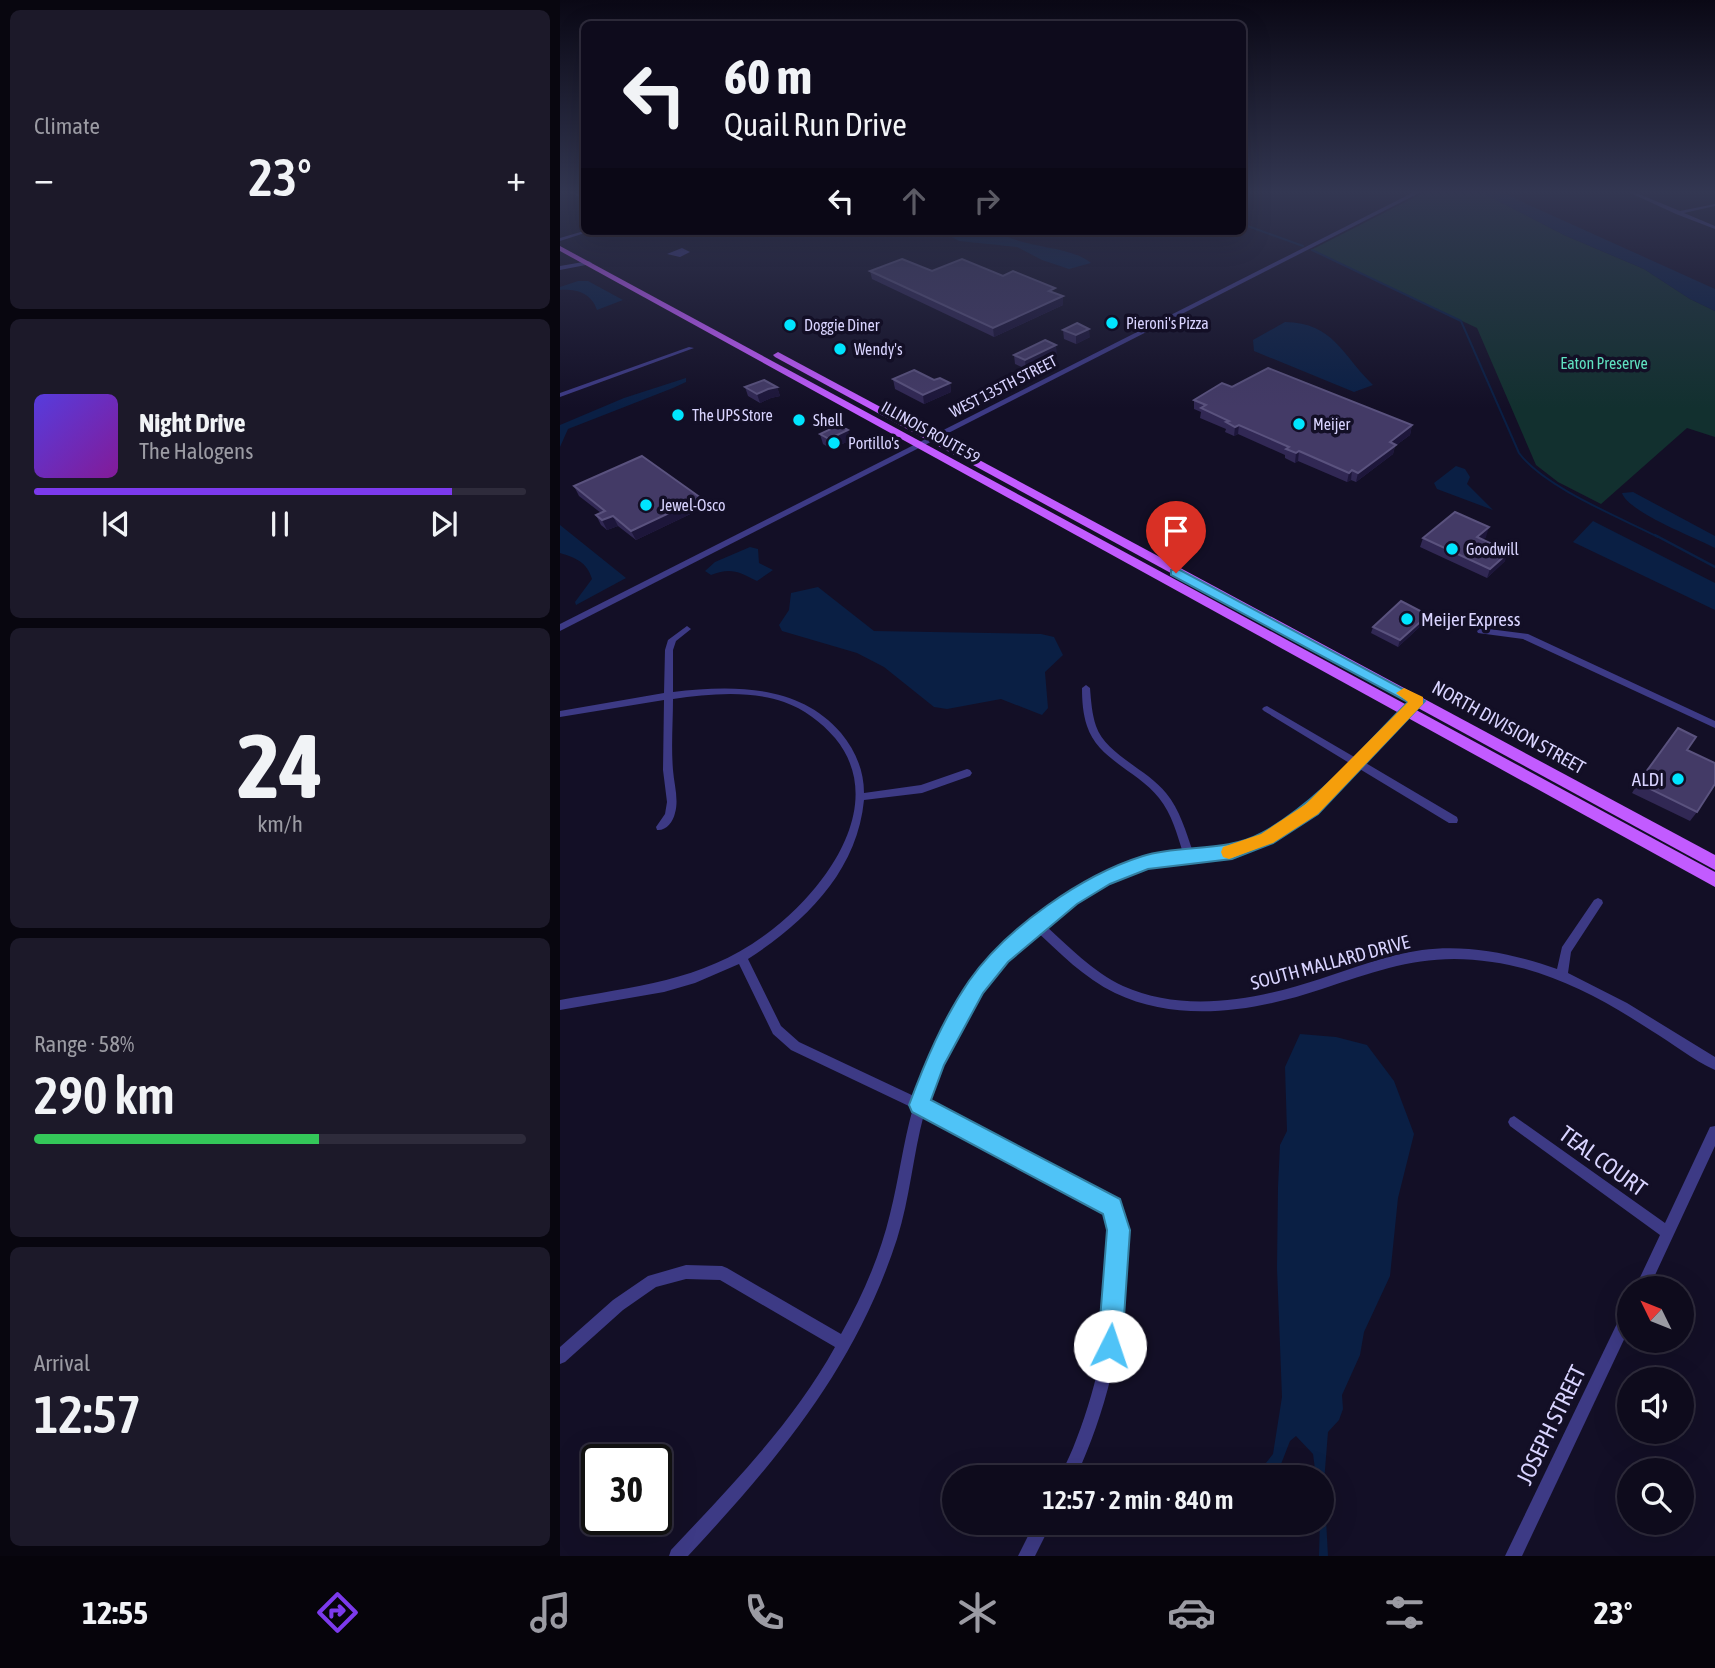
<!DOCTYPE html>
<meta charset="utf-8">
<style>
body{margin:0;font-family:"Asap Condensed",sans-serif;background:#1c1929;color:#f1f3f6;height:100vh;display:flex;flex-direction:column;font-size:26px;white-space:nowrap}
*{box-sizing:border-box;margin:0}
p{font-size:23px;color:#9b9ba3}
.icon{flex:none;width:38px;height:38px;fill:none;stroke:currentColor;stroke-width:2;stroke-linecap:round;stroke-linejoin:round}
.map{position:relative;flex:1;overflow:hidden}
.side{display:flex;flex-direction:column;gap:10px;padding:10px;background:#08060f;width:560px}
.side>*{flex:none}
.guide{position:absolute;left:21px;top:21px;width:665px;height:214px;border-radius:10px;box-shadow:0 7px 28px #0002,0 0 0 2px #2e2b3b;background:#0e0b1c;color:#f1f3f6;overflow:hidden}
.needle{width:46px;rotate:313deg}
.fabs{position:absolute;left:1057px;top:1276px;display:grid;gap:14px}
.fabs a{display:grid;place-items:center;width:77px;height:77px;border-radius:50%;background:#0e0b1c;box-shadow:0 7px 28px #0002,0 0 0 2px #2e2b3b;font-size:35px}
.speed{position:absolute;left:21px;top:1444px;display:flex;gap:14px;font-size:35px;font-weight:700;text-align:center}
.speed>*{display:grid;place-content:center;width:91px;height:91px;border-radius:50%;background:#0e0b1c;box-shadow:0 7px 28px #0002,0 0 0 2px #2e2b3b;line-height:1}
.speed .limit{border:4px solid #111;border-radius:10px;background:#fff;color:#111}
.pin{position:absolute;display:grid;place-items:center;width:60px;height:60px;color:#fff;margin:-72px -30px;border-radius:50% 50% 50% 0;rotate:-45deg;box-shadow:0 0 7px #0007}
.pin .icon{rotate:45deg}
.me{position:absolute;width:77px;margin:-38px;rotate:4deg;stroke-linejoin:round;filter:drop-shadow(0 0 5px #0008)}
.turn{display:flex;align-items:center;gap:24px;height:147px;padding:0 28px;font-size:32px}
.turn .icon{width:91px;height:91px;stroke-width:2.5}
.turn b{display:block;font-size:49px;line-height:60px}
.lanes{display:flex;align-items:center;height:66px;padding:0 28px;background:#0003;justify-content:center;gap:35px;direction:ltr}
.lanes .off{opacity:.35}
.big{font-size:52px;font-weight:600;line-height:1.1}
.side .widget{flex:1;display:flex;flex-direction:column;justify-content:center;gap:10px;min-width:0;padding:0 24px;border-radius:10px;background:#1c1929}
.side .dial{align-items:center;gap:0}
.dial b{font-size:91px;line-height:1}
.song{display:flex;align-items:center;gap:21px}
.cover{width:84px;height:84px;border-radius:10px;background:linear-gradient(135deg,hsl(250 70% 55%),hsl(290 70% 35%))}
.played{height:7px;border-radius:4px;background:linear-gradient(90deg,#7c3aed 85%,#2e2b3b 85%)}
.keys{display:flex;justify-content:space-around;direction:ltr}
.heat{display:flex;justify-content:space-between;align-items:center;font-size:38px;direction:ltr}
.charge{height:10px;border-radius:5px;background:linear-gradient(90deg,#34c759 58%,#2e2b3b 0)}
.trip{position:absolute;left:382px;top:1465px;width:392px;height:70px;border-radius:35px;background:#0e0b1c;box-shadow:0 7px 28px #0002,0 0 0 2px #2e2b3b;font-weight:600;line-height:70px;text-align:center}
.tabs{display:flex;height:112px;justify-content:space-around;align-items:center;background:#06040b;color:#9b9ba3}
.tabs .icon{width:49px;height:49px}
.tabs .on{color:#7c3aed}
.tabs b{font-size:32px;color:#f1f3f6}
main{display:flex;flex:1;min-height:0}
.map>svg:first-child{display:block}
</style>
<main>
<section class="side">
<div class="widget"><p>Climate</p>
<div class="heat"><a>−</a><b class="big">23°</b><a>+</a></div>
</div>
<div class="widget">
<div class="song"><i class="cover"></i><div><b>Night Drive</b><p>The Halogens</p></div></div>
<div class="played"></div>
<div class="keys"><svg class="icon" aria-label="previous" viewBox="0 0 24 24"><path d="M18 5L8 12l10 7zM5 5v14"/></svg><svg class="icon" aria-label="pause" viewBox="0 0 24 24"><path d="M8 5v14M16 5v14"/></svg><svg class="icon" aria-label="next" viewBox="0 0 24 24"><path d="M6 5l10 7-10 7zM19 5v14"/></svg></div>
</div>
<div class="widget dial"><b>24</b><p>km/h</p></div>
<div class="widget"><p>Range · 58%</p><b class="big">290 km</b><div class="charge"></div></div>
<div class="widget"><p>Arrival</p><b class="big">12:57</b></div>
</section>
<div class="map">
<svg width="1155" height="1556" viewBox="0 0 1155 1556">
<rect width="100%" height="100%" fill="#130f26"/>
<polygon fill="#12302f" points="869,190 917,190 1004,235 1084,269 1130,299 1155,311 1155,437 1127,428 1041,504 998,482 976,465 917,328 751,250"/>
<g fill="#0a1f44">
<polygon points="917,190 936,190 1155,289 1155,311 1130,299 1084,269 1004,235"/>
<path d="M437,231C463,249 510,245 531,263L509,269L482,260L457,247L399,241L383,232Z"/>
<path d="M18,281H28L63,300L37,310C31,293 17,289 0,290V287Z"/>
<path d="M725,322C774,323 782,355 813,385L794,392L694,351L693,340Z"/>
<polygon points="126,378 126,382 113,388 8,429 0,447 0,425 64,398"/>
<polygon points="896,466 905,469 910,477 907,484 933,510 877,489 874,483"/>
<path d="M1073,492L1155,536V548C1136,538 1068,512 1062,493Z"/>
<polygon points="1033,521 1155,583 1155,610 1013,542"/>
<path d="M0,525L66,578L16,605L15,602L32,579C27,562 16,558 0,553Z"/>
<path d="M190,547L198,549L199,563L213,570L197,581C179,572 171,567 151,575L145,571L155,562Z"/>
<polygon points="258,587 314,631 481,634 494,637 503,655 485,672 488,708 482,715 441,699 387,709 374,707 324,667 297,653 222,631 219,625 229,610 231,593"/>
<polygon points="740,1034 776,1037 807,1045 834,1081 854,1134 838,1198 830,1276 804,1332 800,1355 782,1395 783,1409 779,1420 768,1432 764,1482 768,1556 759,1556 761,1477 756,1477 753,1454 736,1436 730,1441 716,1477 695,1477 713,1454 722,1397 717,1268 718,1187 720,1145 727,1131 725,1067"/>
</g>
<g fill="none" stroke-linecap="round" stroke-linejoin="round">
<g stroke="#0a1f44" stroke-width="2">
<polyline points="682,224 743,246"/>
<path d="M752,250L901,321L959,453C984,487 1059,517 1098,537"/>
</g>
<polyline stroke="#0a1f44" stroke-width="2.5" points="1095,535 1155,567"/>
<g fill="#3d3a85" fill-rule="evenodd">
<polygon points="5,190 10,190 24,197 24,199"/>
<polygon points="1064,190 1069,190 1120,211 1155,204 1155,206 1124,213 1155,226 1155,229 1116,214"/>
<polygon points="24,231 31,231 0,241 0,238"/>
<polygon points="110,231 148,231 146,232 112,232"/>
<polygon points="122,248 130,252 120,257 107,254"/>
<polygon points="29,261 32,263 31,264 0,270 0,266"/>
<polygon points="129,347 134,348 0,397 0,393"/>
<path d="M127,626L131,629L116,641L113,650V692C172,685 239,684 281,733C295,750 304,770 304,793L361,785L407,769L410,770L412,773L410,776L362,793L304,800C297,872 245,922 188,959L221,1026L239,1042L356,1097C383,1012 436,939 512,892C546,871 583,856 623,853C617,834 612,814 599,798C578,771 538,760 527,726C523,714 522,701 522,688L526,685L530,688C531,701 532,714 536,726C545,754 587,769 606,793C620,810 626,832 633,852C675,850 715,834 748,806C763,794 777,778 791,764L704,711L702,709L704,707L707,706L796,758L855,699H861L862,701L861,703L804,762L897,817L898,820L897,823H889L798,768C784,782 771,797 757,810C738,828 712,842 687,851C658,861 627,859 597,864C556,872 516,898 484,924C508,946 533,972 563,986C625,1014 699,999 760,979C794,968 827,955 862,950C908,944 954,954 997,969L1002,947L1034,900L1038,898L1042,900L1043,903L1011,952L1008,973L1067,1003L1155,1057V1070C1133,1060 1112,1043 1092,1031C1043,999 990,970 932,962C866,952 823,969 762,989C696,1011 620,1024 555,993C524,978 500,953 476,931C424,978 388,1035 367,1102L557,1202C563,1219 564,1238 564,1256C567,1331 547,1409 516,1477H500C504,1467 509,1458 513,1448C542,1378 559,1285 546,1211L364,1114C353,1155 350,1198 337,1239C295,1368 219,1458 128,1556H109L111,1550C170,1487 233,1423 275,1347L160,1280L126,1279L96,1287L63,1310L5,1362L0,1364V1347L53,1300L88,1276L126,1265L162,1266L167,1268L281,1334C302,1297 320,1256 330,1214C339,1179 343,1143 353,1108L231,1050L213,1034L179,964L135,983L104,992L0,1010V1000C75,986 141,982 205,935C261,895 331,806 275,738C261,722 244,709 224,702C189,690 149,694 113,699C113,722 111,746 113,770C114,784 119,799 115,813C113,822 106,831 97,830L96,827L105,814L107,802L103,770L104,700L0,717V711L104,693L105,650L108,640Z"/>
<polygon points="921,628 968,634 1155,721 1155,728 963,639 918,633 917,631"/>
<polygon points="954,1116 1105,1223 1150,1127 1155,1126 1155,1146 1089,1288 1075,1288 1100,1235 950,1126 948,1122 950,1118"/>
<polygon points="1069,1307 1069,1329 962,1556 945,1556 1064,1309"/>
<polygon points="475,1522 492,1522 475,1556 458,1556"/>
</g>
<polygon fill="#3d3a85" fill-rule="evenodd" points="858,190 865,190 0,631 0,624"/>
<g fill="#c25bff" fill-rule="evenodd">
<polygon points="0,246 1155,872 1155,887 0,251"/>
<polygon points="218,352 1155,855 1155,870 215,357 213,355"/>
</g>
</g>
<g fill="#312854">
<polygon points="310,271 372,271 443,276 495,294 503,305 434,337 312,279"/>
<polygon points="503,330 530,337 516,344 504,339"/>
<polygon points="497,354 466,369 455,364 454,355"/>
<polygon points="333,379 374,380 390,383 391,392 364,404 335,389"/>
<polygon points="185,387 217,387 220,396 211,398 200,403 188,396"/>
<polygon points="672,387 852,425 850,435 835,446 833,454 796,482 791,480 787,482 738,461 735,463 725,458 725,455 678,434 674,436 665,432 666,429 640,418 641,412 634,409 634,400"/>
<polygon points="260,434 291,440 271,449 263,444"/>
<polygon points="14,486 141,498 145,507 76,540 58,526 47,530 41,525 36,515 41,513 19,496"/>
<polygon points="926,537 922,540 945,561 927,578 860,547 863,538"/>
<polygon points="866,621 838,647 811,633 813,627"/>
<polygon points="1127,750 1137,812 1130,821 1072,793 1078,783"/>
</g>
<g fill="#1d163a">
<polygon points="503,296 503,305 434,337 433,328"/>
<polygon points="529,329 530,337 516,344 516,335"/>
<polygon points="496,345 497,354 466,369 465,360"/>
<polygon points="390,383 391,392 364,404 363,395"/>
<polygon points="217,387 220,396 211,398 200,403 197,394 208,389"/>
<polygon points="679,425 678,434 674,436 675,427"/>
<polygon points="852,425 850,435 835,446 833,454 796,482 798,473 830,442"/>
<polygon points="288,430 291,440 271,449 269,439"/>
<polygon points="739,451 738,461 735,463 736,453"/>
<polygon points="792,470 791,480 787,482 789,473"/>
<polygon points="141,498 145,507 76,540 71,531"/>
<polygon points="53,516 58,526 47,530 42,520"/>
<polygon points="929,527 926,537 914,547 917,537"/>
<polygon points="949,552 945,561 927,578 930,569"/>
<polygon points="868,615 866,621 838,647 840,640"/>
</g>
<g fill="#433a66" stroke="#5a527e" stroke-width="2">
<polygon points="342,259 372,271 402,259 443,276 453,271 495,288 489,291 503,296 433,328 310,271"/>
<polygon points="517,323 529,329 516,335 503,330"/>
<polygon points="485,340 496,345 465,360 454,355"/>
<polygon points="708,368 852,425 830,442 836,445 798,473 792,470 789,473 739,451 736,453 726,449 729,447 679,425 675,427 666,422 669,421 641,408 646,405 634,400 662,383 672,387"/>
<polygon points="354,370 374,380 380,378 390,383 363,395 333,379"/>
<polygon points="204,380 217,387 208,389 197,394 185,387"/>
<polygon points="279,425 288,430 269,439 260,434"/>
<polygon points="82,456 141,498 71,531 53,516 42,520 36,515 45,511 14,486"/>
<polygon points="895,512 929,527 917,537 949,552 930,569 863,538"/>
<polygon points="841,601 868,615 840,640 813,627"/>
<polygon points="1118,728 1136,737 1127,750 1155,763 1155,784 1137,812 1078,783"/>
</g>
<linearGradient id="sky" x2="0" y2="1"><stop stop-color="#0a0815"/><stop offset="0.47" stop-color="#333752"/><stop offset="1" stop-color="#333752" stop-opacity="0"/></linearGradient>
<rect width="1155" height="408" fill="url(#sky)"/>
<path fill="#4fc3f7" stroke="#337fa1" stroke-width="2" d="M611,570H620L865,701L758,814L713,843L672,859L588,869L550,884L517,904L448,962L423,993L384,1065L371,1100L560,1199L570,1230L562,1346L558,1355L550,1358L541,1355L538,1346L547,1230L543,1214L352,1112L349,1105C365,1062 383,1019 409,981C446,928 522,875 583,856C622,844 665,853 702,833C759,801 802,748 848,702L611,575Z"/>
<polygon fill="#f59e0b" points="844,688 863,697 863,704 758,814 713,843 669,859 663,857 661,852 663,847 701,834 746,804 848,702 836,693"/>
<g fill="#00e5ff" stroke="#130f26" stroke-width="2.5">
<circle cx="552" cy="323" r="7"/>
<circle cx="230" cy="325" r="7"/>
<circle cx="280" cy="349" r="7"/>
<circle cx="118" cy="415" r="7"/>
<circle cx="239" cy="420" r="7"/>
<circle cx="739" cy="424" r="7"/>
<circle cx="274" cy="443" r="7"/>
<circle cx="86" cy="505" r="7"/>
<circle cx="892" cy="549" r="7"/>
<circle cx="847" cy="619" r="7"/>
<circle cx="1118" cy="779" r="7"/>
</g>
<g text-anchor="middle" stroke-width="7" stroke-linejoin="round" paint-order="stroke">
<g font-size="16" fill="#d9d4ff" stroke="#130f26" text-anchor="start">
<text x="566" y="329">Pieroni's Pizza</text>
<text x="244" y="331">Doggie Diner</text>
<text x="294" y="355">Wendy's</text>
<text x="132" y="421">The UPS Store</text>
<text x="253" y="426">Shell</text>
<text x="753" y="430">Meijer</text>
<text x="288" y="449">Portillo's</text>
<text x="100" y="511">Jewel-Osco</text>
<text x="906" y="555">Goodwill</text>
</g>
<g font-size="16" fill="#5fe0c0" stroke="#130f26">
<text x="1044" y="369">Eaton Preserve</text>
</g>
<g font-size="16" fill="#d9d4ff" stroke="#130f26">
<text transform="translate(443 386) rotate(-27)" y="6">WEST 135TH STREET</text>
<text transform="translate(371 432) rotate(29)" y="6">ILLINOIS ROUTE 59</text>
</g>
<g font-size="19" fill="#d9d4ff" stroke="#130f26" text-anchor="start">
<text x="861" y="626">Meijer Express</text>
<text x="1104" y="786" text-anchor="end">ALDI</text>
</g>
<g font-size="19" fill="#d9d4ff" stroke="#130f26">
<text transform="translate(949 727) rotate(29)" y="7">NORTH DIVISION STREET</text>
<text transform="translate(770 962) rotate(-15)" y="7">SOUTH MALLARD DRIVE</text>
</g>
<g font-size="23" fill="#d9d4ff" stroke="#130f26">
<text transform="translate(1043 1161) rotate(36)" y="8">TEAL COURT</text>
<text transform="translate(991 1425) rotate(-64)" y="8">JOSEPH STREET</text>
</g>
</g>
</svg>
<div class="fabs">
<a><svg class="needle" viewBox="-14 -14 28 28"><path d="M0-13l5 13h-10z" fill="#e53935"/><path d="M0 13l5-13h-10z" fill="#9b9ba3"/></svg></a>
<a><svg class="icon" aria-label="sound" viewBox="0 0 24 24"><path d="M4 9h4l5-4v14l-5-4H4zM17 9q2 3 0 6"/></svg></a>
<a><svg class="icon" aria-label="search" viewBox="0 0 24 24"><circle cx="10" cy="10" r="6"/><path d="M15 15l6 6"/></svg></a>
</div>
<div class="speed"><div class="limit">30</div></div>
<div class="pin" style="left:616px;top:573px;background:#d93025"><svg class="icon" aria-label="arrive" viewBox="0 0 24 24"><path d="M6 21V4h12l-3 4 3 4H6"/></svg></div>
<svg class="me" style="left:550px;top:1346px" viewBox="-20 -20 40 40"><circle r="19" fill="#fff"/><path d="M0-13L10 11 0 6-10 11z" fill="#4fc3f7"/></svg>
<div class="trip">12:57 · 2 min · 840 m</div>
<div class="guide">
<div class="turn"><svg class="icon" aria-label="left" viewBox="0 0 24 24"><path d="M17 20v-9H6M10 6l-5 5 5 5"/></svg><div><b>60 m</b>Quail Run Drive</div></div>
<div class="lanes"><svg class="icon" aria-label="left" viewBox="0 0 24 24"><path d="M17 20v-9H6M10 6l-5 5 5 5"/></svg><svg class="icon off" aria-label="ahead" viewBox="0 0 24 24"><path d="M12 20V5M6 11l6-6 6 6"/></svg><svg class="icon off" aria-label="right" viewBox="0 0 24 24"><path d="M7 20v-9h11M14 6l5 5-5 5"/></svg></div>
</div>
</div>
</main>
<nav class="tabs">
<b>12:55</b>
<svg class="icon on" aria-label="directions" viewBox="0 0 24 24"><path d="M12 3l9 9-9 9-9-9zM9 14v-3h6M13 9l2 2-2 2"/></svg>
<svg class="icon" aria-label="music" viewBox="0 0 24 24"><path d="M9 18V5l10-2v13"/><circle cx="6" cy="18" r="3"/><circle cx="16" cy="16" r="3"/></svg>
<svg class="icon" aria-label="phone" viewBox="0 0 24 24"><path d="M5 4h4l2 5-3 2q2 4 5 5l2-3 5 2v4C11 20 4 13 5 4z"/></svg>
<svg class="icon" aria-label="climate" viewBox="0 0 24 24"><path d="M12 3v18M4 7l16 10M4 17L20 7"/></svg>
<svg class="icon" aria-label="car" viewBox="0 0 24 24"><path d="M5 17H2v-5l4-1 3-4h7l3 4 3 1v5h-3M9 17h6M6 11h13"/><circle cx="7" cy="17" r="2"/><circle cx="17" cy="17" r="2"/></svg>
<svg class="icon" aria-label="filters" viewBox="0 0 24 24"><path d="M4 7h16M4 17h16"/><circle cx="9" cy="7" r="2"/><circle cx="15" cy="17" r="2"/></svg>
<b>23°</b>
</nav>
